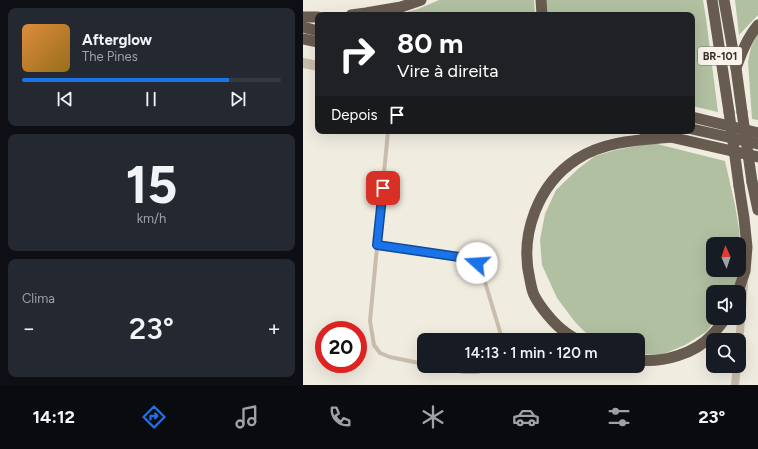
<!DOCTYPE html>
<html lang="pt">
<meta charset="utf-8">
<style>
body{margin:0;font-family:Figtree,sans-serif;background:#242831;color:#f1f3f6;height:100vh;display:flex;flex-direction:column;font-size:15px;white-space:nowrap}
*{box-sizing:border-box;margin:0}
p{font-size:13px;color:#9ea1a6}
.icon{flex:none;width:22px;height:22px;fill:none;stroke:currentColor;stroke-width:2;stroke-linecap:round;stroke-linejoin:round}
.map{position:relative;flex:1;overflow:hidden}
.side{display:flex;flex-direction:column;gap:8px;padding:8px;background:#0d0f14;width:303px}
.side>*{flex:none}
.banner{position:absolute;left:12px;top:12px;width:380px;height:122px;border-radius:8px;box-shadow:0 4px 16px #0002;background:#202124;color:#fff;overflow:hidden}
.needle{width:26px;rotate:357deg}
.controls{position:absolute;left:403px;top:237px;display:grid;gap:8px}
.controls a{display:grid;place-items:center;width:40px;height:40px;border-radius:8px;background:#171b24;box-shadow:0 4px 16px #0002;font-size:20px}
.speed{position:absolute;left:12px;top:321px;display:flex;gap:8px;font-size:20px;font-weight:700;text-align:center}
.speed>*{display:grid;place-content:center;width:52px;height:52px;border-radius:50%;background:#171b24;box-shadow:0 4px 16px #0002;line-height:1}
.speed .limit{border:6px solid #d22;background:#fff;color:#111}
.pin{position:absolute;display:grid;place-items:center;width:34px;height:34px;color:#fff;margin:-17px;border-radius:8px;box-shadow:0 2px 6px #0006}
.me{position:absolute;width:44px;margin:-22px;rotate:289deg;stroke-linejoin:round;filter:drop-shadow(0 0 3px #0008)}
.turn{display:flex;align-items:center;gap:14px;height:84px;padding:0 16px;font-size:18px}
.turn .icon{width:52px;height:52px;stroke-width:2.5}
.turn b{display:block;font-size:28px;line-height:34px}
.then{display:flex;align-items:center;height:38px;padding:0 16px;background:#0003;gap:8px;font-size:15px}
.big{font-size:30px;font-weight:600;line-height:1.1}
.side .card{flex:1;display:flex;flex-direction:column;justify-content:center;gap:6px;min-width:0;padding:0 14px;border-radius:8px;background:#242831}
.side .dial{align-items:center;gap:0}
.dial b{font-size:52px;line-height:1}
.song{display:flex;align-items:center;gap:12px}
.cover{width:48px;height:48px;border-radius:6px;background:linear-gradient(135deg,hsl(30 70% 55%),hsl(40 70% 35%))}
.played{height:4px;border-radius:2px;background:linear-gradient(90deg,#1a73e8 80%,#363941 80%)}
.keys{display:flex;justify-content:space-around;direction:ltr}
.heat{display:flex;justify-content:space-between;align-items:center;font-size:22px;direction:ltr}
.trip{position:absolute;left:114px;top:333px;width:228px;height:40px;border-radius:8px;background:#171b24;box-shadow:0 4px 16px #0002;font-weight:600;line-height:40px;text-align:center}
.menu{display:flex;height:64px;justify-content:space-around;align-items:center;background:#090b0e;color:#9ea1a6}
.menu .icon{width:28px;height:28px}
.menu .active{color:#1a73e8}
.menu b{font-size:18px;color:#f1f3f6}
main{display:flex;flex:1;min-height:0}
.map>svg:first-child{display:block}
</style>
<main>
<section class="side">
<div class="card">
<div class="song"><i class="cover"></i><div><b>Afterglow</b><p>The Pines</p></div></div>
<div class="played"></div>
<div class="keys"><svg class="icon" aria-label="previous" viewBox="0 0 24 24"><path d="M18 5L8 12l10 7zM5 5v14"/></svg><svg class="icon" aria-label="pause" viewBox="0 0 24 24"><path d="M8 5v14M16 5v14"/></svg><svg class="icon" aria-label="next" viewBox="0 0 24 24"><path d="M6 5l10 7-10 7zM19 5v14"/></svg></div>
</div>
<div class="card dial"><b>15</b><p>km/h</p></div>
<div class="card"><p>Clima</p>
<div class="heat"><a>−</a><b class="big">23°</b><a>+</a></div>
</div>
</section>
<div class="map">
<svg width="455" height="385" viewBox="0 0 455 385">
<rect width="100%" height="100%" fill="#f1ece0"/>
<g fill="#b1c0a1">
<polygon points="136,0 231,0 232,15 93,15 115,9"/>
<polygon points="241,0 400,0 403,18 415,112 389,106 389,15 243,15"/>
<polygon points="432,0 455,0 455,15 436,35"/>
<polygon points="455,33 455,120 449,119 445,62 448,47"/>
<polygon points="350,143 422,161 432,205 436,229 438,249 436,265 436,244 410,244 410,270 435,270 435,279 429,292 410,292 410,318 414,318 403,332 382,345 358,355 335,354 335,340 289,339 272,322 254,298 239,265 237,240 242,214 253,190 275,169 292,156 313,150"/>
</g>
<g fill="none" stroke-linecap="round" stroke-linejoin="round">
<g stroke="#c9bead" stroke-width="4">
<polyline points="85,131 67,321 71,345 77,353 87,357 121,364"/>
<polyline points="74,245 163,258 174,263 179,272 198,335 198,340"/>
<polyline points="131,366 161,372 175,372 187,366"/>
</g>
<g stroke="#c9bead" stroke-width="8">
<polyline points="436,344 441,284"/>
<polyline points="432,385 434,366"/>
</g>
<polyline stroke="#c9bead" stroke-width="10" points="0,63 15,66"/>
<g stroke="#685b50" stroke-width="11">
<polyline points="238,0 239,15"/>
<polyline points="409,0 426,112"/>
<polyline points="421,0 433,68 439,112"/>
<polyline points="48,15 63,13 98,7 118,0"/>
<polyline points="0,17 15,17"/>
<polyline points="0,27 15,31"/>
<polyline points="0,39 15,42"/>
<path d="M433,68C439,52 444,38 455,25"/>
<polyline points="389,117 455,133"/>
<polyline points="389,129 455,144"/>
<polyline points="341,131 455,157"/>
<polyline points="449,182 455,210"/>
<polyline points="435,292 442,271 444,247 441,218 436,186"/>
<path d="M275,340C270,337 265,335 262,332C251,324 237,307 231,295C229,291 228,285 227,280C216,235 235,184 274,159C302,141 336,140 368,137"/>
<path d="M335,360C359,363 392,354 409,335C414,330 418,324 423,318"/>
</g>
<g stroke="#685b50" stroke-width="11">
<polyline points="426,112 436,186"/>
<polyline points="439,112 449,182"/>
</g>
</g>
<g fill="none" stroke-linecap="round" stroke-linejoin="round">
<defs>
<polyline id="route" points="80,188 74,245 163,258 174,263"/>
</defs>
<use href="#route" stroke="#114b97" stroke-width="10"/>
<use href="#route" stroke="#1a73e8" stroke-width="7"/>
</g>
<g text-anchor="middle" stroke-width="4" stroke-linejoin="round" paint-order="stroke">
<rect fill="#f9f5ed" stroke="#726c65" stroke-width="1" x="395" y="47" width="44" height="18" rx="3"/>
<g font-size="11" font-weight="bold" fill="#38312b">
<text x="417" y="60">BR-101</text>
</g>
</g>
</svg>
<div class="controls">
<a><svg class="needle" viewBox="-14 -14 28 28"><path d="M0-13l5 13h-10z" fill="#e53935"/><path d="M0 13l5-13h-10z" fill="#9ea1a6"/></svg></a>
<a><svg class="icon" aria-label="sound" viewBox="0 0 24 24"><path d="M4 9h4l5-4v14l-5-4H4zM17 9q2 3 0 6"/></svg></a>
<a><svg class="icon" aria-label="search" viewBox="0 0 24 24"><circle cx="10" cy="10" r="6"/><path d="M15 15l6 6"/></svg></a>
</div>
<div class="speed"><div class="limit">20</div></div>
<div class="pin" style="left:80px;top:188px;background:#d93025"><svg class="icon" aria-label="arrive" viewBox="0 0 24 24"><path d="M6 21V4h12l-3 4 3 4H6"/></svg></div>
<svg class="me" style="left:174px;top:263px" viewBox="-20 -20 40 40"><circle r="19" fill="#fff"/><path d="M0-13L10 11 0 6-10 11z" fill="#1a73e8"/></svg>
<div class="trip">14:13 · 1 min · 120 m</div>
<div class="banner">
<div class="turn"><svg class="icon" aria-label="right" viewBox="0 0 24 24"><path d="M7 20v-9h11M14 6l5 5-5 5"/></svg><div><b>80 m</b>Vire à direita</div></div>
<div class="then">Depois<svg class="icon" aria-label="arrive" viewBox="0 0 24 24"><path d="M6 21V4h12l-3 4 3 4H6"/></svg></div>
</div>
</div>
</main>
<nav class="menu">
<b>14:12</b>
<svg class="icon active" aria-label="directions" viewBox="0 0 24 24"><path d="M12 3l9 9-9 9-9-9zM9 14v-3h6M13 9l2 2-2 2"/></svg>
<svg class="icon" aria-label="music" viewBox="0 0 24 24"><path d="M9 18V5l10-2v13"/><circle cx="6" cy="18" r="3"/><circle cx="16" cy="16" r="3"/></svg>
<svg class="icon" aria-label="phone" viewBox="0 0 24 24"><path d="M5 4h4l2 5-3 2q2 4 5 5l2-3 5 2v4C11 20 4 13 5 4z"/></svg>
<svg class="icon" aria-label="climate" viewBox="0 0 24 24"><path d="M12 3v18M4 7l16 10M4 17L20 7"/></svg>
<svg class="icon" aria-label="car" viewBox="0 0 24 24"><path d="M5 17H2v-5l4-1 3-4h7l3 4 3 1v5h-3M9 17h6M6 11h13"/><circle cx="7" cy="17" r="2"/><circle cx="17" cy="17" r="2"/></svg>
<svg class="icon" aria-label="filters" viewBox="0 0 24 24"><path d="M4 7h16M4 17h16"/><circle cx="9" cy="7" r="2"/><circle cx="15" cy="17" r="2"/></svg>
<b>23°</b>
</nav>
